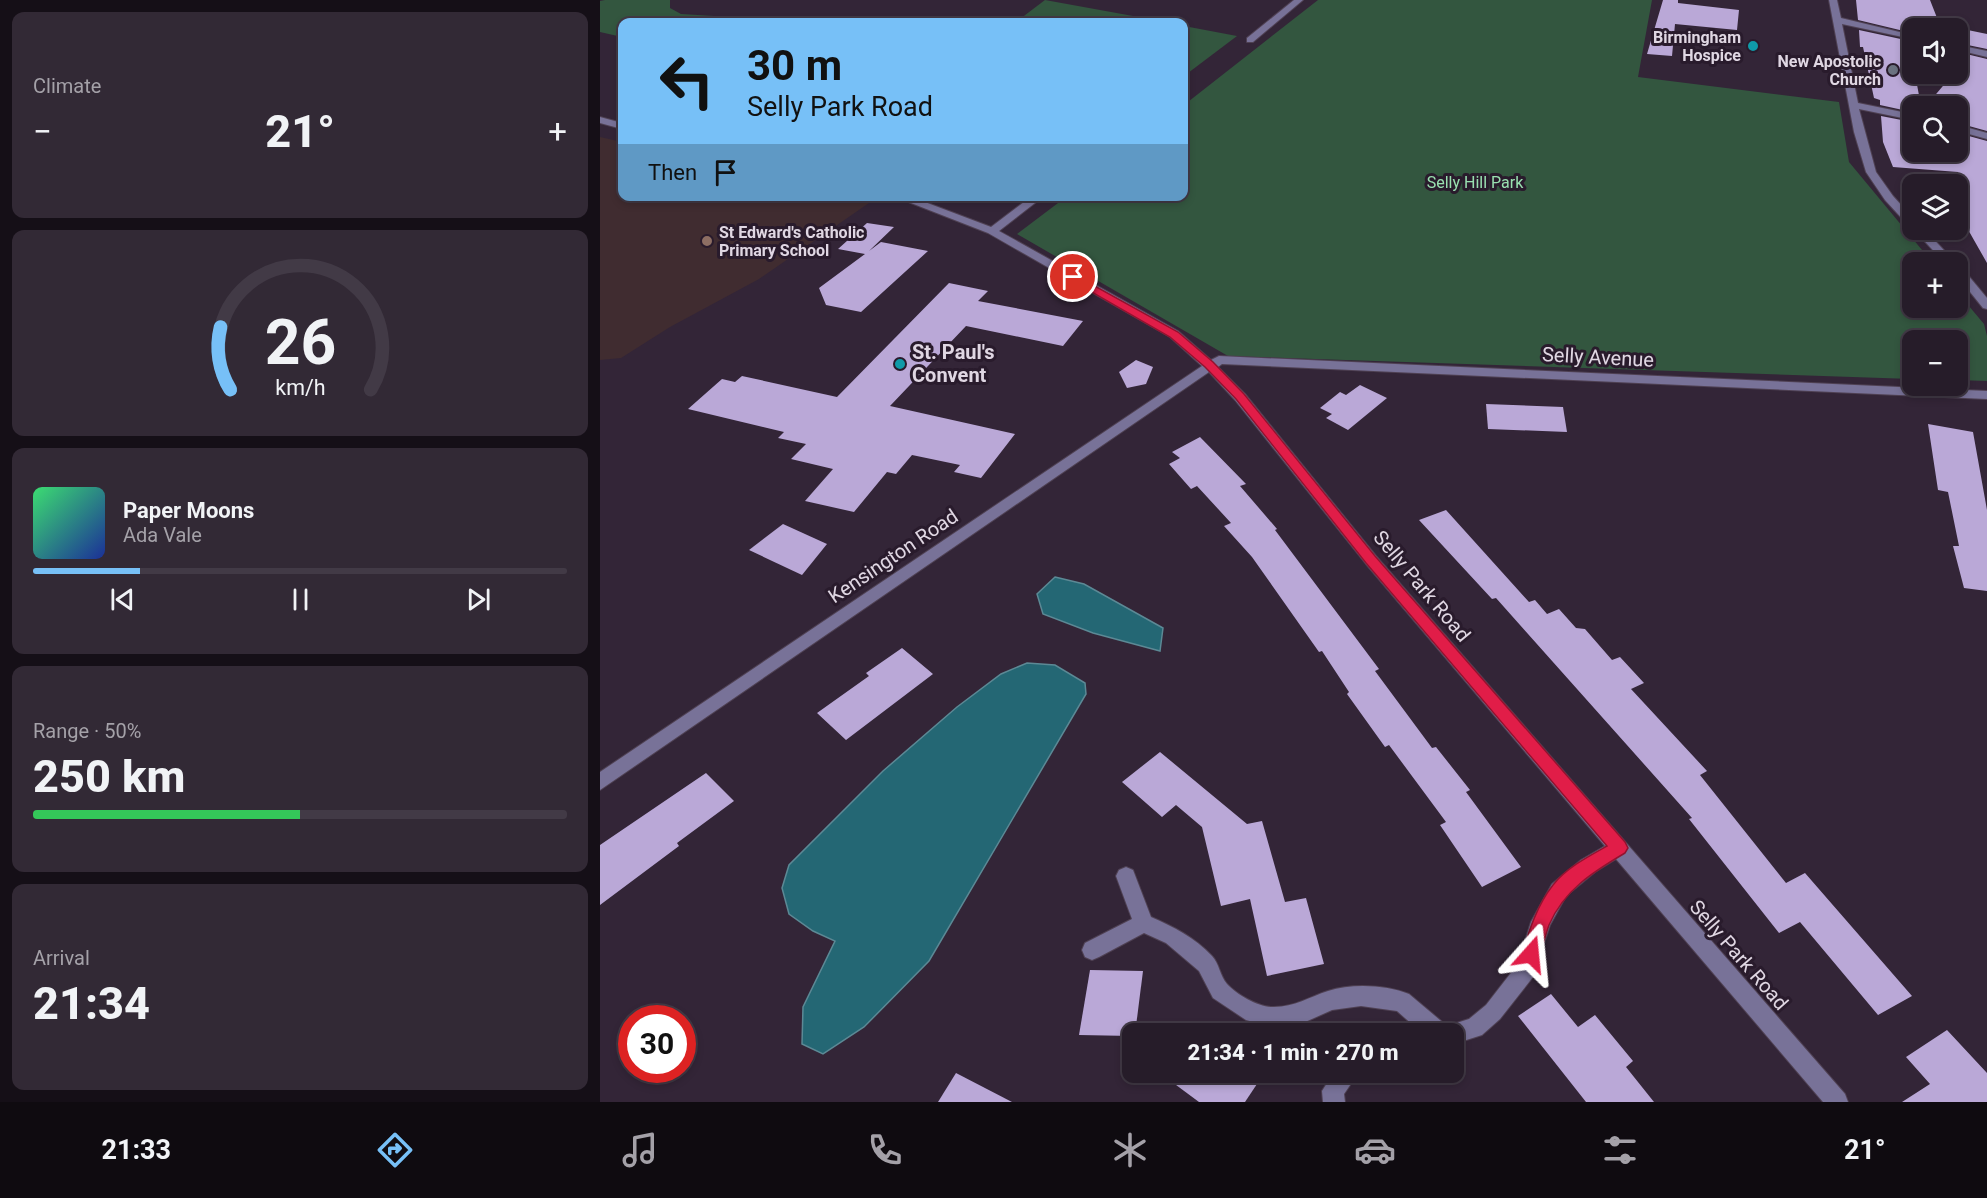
<!DOCTYPE html>
<meta charset="utf-8">
<style>
body{margin:0;font-family:Roboto,sans-serif;background:#322935;color:#f1f3f6;height:100vh;display:flex;flex-direction:column;font-size:22px;white-space:nowrap}
*{box-sizing:border-box;margin:0}
p{font-size:20px;color:#a4a1a8}
.icon{flex:none;width:33px;height:33px;fill:none;stroke:currentColor;stroke-width:2;stroke-linecap:round;stroke-linejoin:round}
.map{position:relative;flex:1;overflow:hidden}
.sheet{display:flex;flex-direction:column;gap:12px;padding:12px;background:#150f17;width:600px}
.sheet>*{flex:none}
.top-card{position:absolute;left:18px;top:18px;width:570px;height:183px;border-radius:12px;box-shadow:0 3px 9px #0003,0 0 0 2px #423a46;background:#77c0f7;color:#111;overflow:hidden}
.buttons{position:absolute;left:1302px;top:18px;display:grid;gap:12px}
.buttons a{display:grid;place-items:center;width:66px;height:66px;border-radius:12px;background:#261c29;box-shadow:0 3px 9px #0003,0 0 0 2px #423a46;font-size:30px}
.speed{position:absolute;left:18px;top:1005px;display:flex;gap:12px;font-size:30px;font-weight:700;text-align:center}
.speed>*{display:grid;place-content:center;width:78px;height:78px;border-radius:50%;background:#261c29;box-shadow:0 3px 9px #0003,0 0 0 2px #423a46;line-height:1}
.speed .limit{border:9px solid #d22;background:#fff;color:#111}
.pin{position:absolute;display:grid;place-items:center;width:51px;height:51px;color:#fff;margin:-26px;border:3px solid #fff;border-radius:50%;box-shadow:0 2px 6px #0007}
.me{position:absolute;width:66px;margin:-33px;rotate:18deg;stroke-linejoin:round;filter:drop-shadow(0 0 4px #0008)}
.turn{display:flex;align-items:center;gap:21px;height:126px;padding:0 30px;font-size:27px}
.turn .icon{width:78px;height:78px;stroke-width:2.5}
.turn b{display:block;font-size:42px;line-height:51px}
.then{display:flex;align-items:center;height:57px;padding:0 30px;background:#0003;gap:12px;font-size:22px}
.big{font-size:45px;font-weight:800;line-height:1.1}
.sheet .tile{flex:1;display:flex;flex-direction:column;justify-content:center;gap:9px;min-width:0;padding:0 21px;border-radius:12px;background:#322935}
.sheet .dial{align-items:center;gap:0}
.dial svg{height:156px;overflow:visible;fill:none;stroke:#423a46;stroke-width:7;stroke-linecap:round;text-anchor:middle}
.dial text{fill:#f1f3f6;stroke:none}
.song{display:flex;align-items:center;gap:18px}
.cover{width:72px;height:72px;border-radius:9px;background:linear-gradient(135deg,hsl(140 70% 55%),hsl(230 70% 35%))}
.played{height:6px;border-radius:3px;background:linear-gradient(90deg,#77c0f7 20%,#423a46 20%)}
.keys{display:flex;justify-content:space-around;direction:ltr}
.heat{display:flex;justify-content:space-between;align-items:center;font-size:33px;direction:ltr}
.charge{height:9px;border-radius:4px;background:linear-gradient(90deg,#34c759 50%,#423a46 0)}
.trip{position:absolute;left:522px;top:1023px;width:342px;height:60px;border-radius:12px;background:#261c29;box-shadow:0 3px 9px #0003,0 0 0 2px #423a46;font-weight:800;line-height:60px;text-align:center}
.tabs{display:flex;height:96px;justify-content:space-around;align-items:center;background:#0f0b10;color:#a4a1a8}
.tabs .icon{width:42px;height:42px}
.tabs .active{color:#77c0f7}
.tabs b{font-size:27px;color:#f1f3f6}
main{display:flex;flex:1;min-height:0}
.map>svg:first-child{display:block}
</style>
<main>
<section class="sheet">
<div class="tile"><p>Climate</p>
<div class="heat"><a>−</a><b class="big">21°</b><a>+</a></div>
</div>
<div class="tile dial"><svg viewBox="0 0 100 80">
<path d="M14 69A42 42 0 1 1 86 69"/>
<path d="M14 69A42 42 0 0 1 9 37" stroke="#77c0f7"/>
<text x="50" y="56" font-size="32" font-weight="700">26</text>
<text x="50" y="72" font-size="11">km/h</text>
</svg></div>
<div class="tile">
<div class="song"><i class="cover"></i><div><b>Paper Moons</b><p>Ada Vale</p></div></div>
<div class="played"></div>
<div class="keys"><svg class="icon" aria-label="previous" viewBox="0 0 24 24"><path d="M18 5L8 12l10 7zM5 5v14"/></svg><svg class="icon" aria-label="pause" viewBox="0 0 24 24"><path d="M8 5v14M16 5v14"/></svg><svg class="icon" aria-label="next" viewBox="0 0 24 24"><path d="M6 5l10 7-10 7zM19 5v14"/></svg></div>
</div>
<div class="tile"><p>Range · 50%</p><b class="big">250 km</b><div class="charge"></div></div>
<div class="tile"><p>Arrival</p><b class="big">21:34</b></div>
</section>
<div class="map">
<svg width="1387" height="1102" viewBox="0 0 1387 1102">
<rect width="100%" height="100%" fill="#332537"/>
<polygon fill="#402c30" points="0,137 22,142 22,196 241,196 269,203 159,279 70,327 21,358 0,360"/>
<g fill="#33563f">
<polygon points="5,0 70,0 70,8 81,14 195,21 22,22 22,37 0,32 0,1"/>
<polygon points="445,0 566,22 416,22"/>
<polygon points="718,0 1052,0 1038,77 1239,102 1249,162 1332,262 1312,262 1312,308 1358,308 1358,293 1384,324 1387,336 1387,381 1358,380 1358,340 1312,340 1312,379 628,356 417,234 466,197 584,196 584,105"/>
<polygon points="584,26 637,36 584,76"/>
</g>
<g fill="#246774" stroke="#5c8995" stroke-width="1.5">
<polygon points="455,577 484,584 563,628 560,651 493,633 443,614 437,594"/>
<polygon points="427,663 455,665 485,683 486,694 329,961 264,1027 223,1054 202,1044 203,1007 235,941 213,931 189,914 182,888 189,865 283,771 357,707 401,674"/>
</g>
<g fill="#baa8d7">
<polygon points="1063,0 1078,0 1078,3 1139,10 1137,30 1075,24 1072,56 1047,54"/>
<polygon points="1256,0 1330,0 1341,28 1312,28 1312,31 1308,32 1258,20"/>
<polygon points="1358,28 1387,34 1387,49 1358,43"/>
<polygon points="1259,30 1310,41 1312,74 1315,74 1321,106 1312,106 1312,112 1280,105 1280,100 1274,98 1263,47 1260,47"/>
<polygon points="1358,52 1387,59 1387,131 1358,123 1358,106 1326,106 1353,74 1358,74"/>
<polygon points="1281,116 1312,122 1312,152 1358,152 1358,133 1387,141 1387,263 1358,212 1358,172 1293,167 1283,142"/>
<polygon points="267,223 294,227 269,251 281,242 328,251 261,312 226,305 219,288 265,254 238,249"/>
<polygon points="349,283 388,291 378,301 483,321 463,346 366,326 290,406 415,434 381,478 354,472 360,465 312,455 296,474 287,472 254,512 205,501 233,469 191,459 206,444 178,438 184,432 88,409 122,379 135,382 142,376 237,397"/>
<polygon points="536,360 553,367 546,384 527,388 519,372"/>
<polygon points="760,385 787,398 748,430 726,418 732,414 720,408 740,392 746,395"/>
<polygon points="886,404 963,407 967,432 888,429"/>
<polygon points="1328,424 1373,432 1387,510 1387,591 1364,588 1353,546 1359,546 1348,492 1338,490"/>
<polygon points="600,437 646,484 640,486 677,529 675,530 779,669 775,671 832,748 836,747 870,790 866,792 921,867 882,887 840,825 846,822 789,745 785,747 747,694 749,692 722,651 719,652 652,557 624,526 631,523 597,486 591,489 569,464 580,458 572,452"/>
<polygon points="846,510 929,602 935,600 947,614 959,609 976,628 985,629 1012,660 1020,657 1044,683 1031,689 1107,771 1100,775 1186,883 1205,873 1312,996 1278,1015 1200,922 1179,933 1089,819 1092,818 896,598 892,599 819,520"/>
<polygon points="183,524 227,544 202,575 149,550"/>
<polygon points="302,648 333,674 246,740 217,713 269,676 266,673"/>
<polygon points="560,752 647,824 662,821 685,902 706,898 724,964 667,976 650,899 621,906 602,827 576,805 562,817 522,782"/>
<polygon points="106,773 134,801 77,843 79,846 0,905 0,845"/>
<polygon points="490,970 543,971 535,1034 532,1036 479,1035"/>
<polygon points="951,994 978,1027 995,1015 1033,1061 1026,1067 1054,1102 986,1102 918,1016"/>
<polygon points="1347,1030 1387,1073 1387,1102 1302,1102 1330,1084 1306,1057"/>
<polygon points="579,1072 654,1072 661,1078 645,1102 599,1102 572,1082"/>
<polygon points="356,1073 412,1102 338,1102"/>
</g>
<g fill="none" stroke-linecap="round" stroke-linejoin="round">
<defs>
<g id="minor">
<polygon points="694,0 703,0 653,42 647,42 647,38"/>
<polygon points="1229,0 1237,0 1241,18 1312,35 1312,39 1242,24 1258,103 1312,114 1312,120 1259,109 1276,172 1293,196 1312,217 1312,226 1308,225 1285,200 1266,172 1254,132"/>
<polygon points="1358,45 1387,51 1387,57 1358,50"/>
<polygon points="0,117 22,123 22,129 0,123"/>
<polygon points="1358,125 1387,133 1387,139 1358,131"/>
<path d="M293,196H309L391,227L432,196H444L399,231L578,331L611,360L619,356L1387,391V399L622,364L618,367L645,394L776,556L1245,1094L1248,1102H1223L1016,859L995,872L966,896L950,925L933,977L900,1019L882,1035L854,1044V1034H823L797,1011L761,1006L732,1010L703,1023L671,1027L646,1020L613,998L599,971L566,943L544,933L499,957L492,960L485,957L482,950L485,943L532,919L516,876L519,870L526,867L533,870L551,917C574,927 594,937 612,956C619,963 620,976 627,984C637,995 657,1006 671,1007C693,1008 709,997 728,991C752,983 787,985 809,994L847,1026L869,1019L886,1005L917,965L931,922L952,884L981,860L1005,846L766,564L635,400L609,372L0,790V772L602,366L570,337L388,233Z"/>
<polygon points="1314,230 1325,230 1355,262 1344,262"/>
<polygon points="1358,267 1362,268 1387,298 1387,309 1383,308 1358,277"/>
<polygon points="734,1072 759,1072 744,1094 745,1102 723,1102 722,1091"/>
</g>
</defs>
<use href="#minor" stroke="#4f4153" stroke-width="2"/>
<use href="#minor" fill="#787298" fill-rule="evenodd"/>
</g>
<path fill="#e11d48" stroke="#92132f" stroke-width="1.5" d="M473,274L578,332L613,362L644,394L775,556L1025,842L1028,848L1025,853C993,872 964,890 949,925C945,937 942,949 937,961L931,963L924,961L922,954C929,931 937,905 953,885C966,868 989,856 1007,846L766,563L636,399L605,367L570,337L469,279L468,277Z"/>
<g fill="#0f9aa8" stroke="#291b2c" stroke-width="2">
<circle cx="1153" cy="46" r="6"/>
<circle cx="300" cy="364" r="6"/>
</g>
<circle fill="#6b7280" stroke="#291b2c" stroke-width="2" cx="1293" cy="70" r="6"/>
<circle fill="#8d6e63" stroke="#291b2c" stroke-width="2" cx="107" cy="241" r="6"/>
<g text-anchor="middle" stroke-width="6" stroke-linejoin="round" paint-order="stroke">
<g font-size="16" font-weight="bold" fill="#e0d7e3" stroke="#291b2c" text-anchor="end">
<text x="1141" y="43">Birmingham<tspan x="1141" dy="18">Hospice</tspan></text>
<text x="1281" y="67">New Apostolic<tspan x="1281" dy="18">Church</tspan></text>
<text x="119" y="238" text-anchor="start">St Edward's Catholic<tspan x="119" dy="18">Primary School</tspan></text>
</g>
<g font-size="16" fill="#99e0b0" stroke="#291b2c">
<text x="875" y="188">Selly Hill Park</text>
</g>
<g font-size="20" font-weight="bold" fill="#e0d7e3" stroke="#291b2c" text-anchor="start">
<text x="312" y="359">St. Paul's<tspan x="312" dy="23">Convent</tspan></text>
</g>
<g font-size="20" fill="#e0d7e3" stroke="#291b2c">
<text transform="translate(998 357) rotate(3)" y="7">Selly Avenue</text>
<text transform="translate(293 556) rotate(-34)" y="7">Kensington Road</text>
<text transform="translate(822 586) rotate(50)" y="7">Selly Park Road</text>
<text transform="translate(1139 955) rotate(49)" y="7">Selly Park Road</text>
</g>
</g>
</svg>
<div class="buttons">
<a><svg class="icon" aria-label="sound" viewBox="0 0 24 24"><path d="M4 9h4l5-4v14l-5-4H4zM17 9q2 3 0 6"/></svg></a>
<a><svg class="icon" aria-label="search" viewBox="0 0 24 24"><circle cx="10" cy="10" r="6"/><path d="M15 15l6 6"/></svg></a>
<a><svg class="icon" aria-label="layers" viewBox="0 0 24 24"><path d="M12 4l9 5-9 5-9-5zM3 14l9 5 9-5"/></svg></a>
<a>+</a>
<a>−</a>
</div>
<div class="speed"><div class="limit">30</div></div>
<div class="pin" style="left:473px;top:277px;background:#d93025"><svg class="icon" aria-label="arrive" viewBox="0 0 24 24"><path d="M6 21V4h12l-3 4 3 4H6"/></svg></div>
<svg class="me" style="left:931px;top:954px" viewBox="-20 -20 40 40"><path d="M0-17L14 15 0 8-14 15z" fill="#e11d48" stroke="#fff" stroke-width="4"/></svg>
<div class="trip">21:34 · 1 min · 270 m</div>
<div class="top-card">
<div class="turn"><svg class="icon" aria-label="left" viewBox="0 0 24 24"><path d="M17 20v-9H6M10 6l-5 5 5 5"/></svg><div><b>30 m</b>Selly Park Road</div></div>
<div class="then">Then<svg class="icon" aria-label="arrive" viewBox="0 0 24 24"><path d="M6 21V4h12l-3 4 3 4H6"/></svg></div>
</div>
</div>
</main>
<nav class="tabs">
<b>21:33</b>
<svg class="icon active" aria-label="directions" viewBox="0 0 24 24"><path d="M12 3l9 9-9 9-9-9zM9 14v-3h6M13 9l2 2-2 2"/></svg>
<svg class="icon" aria-label="music" viewBox="0 0 24 24"><path d="M9 18V5l10-2v13"/><circle cx="6" cy="18" r="3"/><circle cx="16" cy="16" r="3"/></svg>
<svg class="icon" aria-label="phone" viewBox="0 0 24 24"><path d="M5 4h4l2 5-3 2q2 4 5 5l2-3 5 2v4C11 20 4 13 5 4z"/></svg>
<svg class="icon" aria-label="climate" viewBox="0 0 24 24"><path d="M12 3v18M4 7l16 10M4 17L20 7"/></svg>
<svg class="icon" aria-label="car" viewBox="0 0 24 24"><path d="M5 17H2v-5l4-1 3-4h7l3 4 3 1v5h-3M9 17h6M6 11h13"/><circle cx="7" cy="17" r="2"/><circle cx="17" cy="17" r="2"/></svg>
<svg class="icon" aria-label="filters" viewBox="0 0 24 24"><path d="M4 7h16M4 17h16"/><circle cx="9" cy="7" r="2"/><circle cx="15" cy="17" r="2"/></svg>
<b>21°</b>
</nav>
